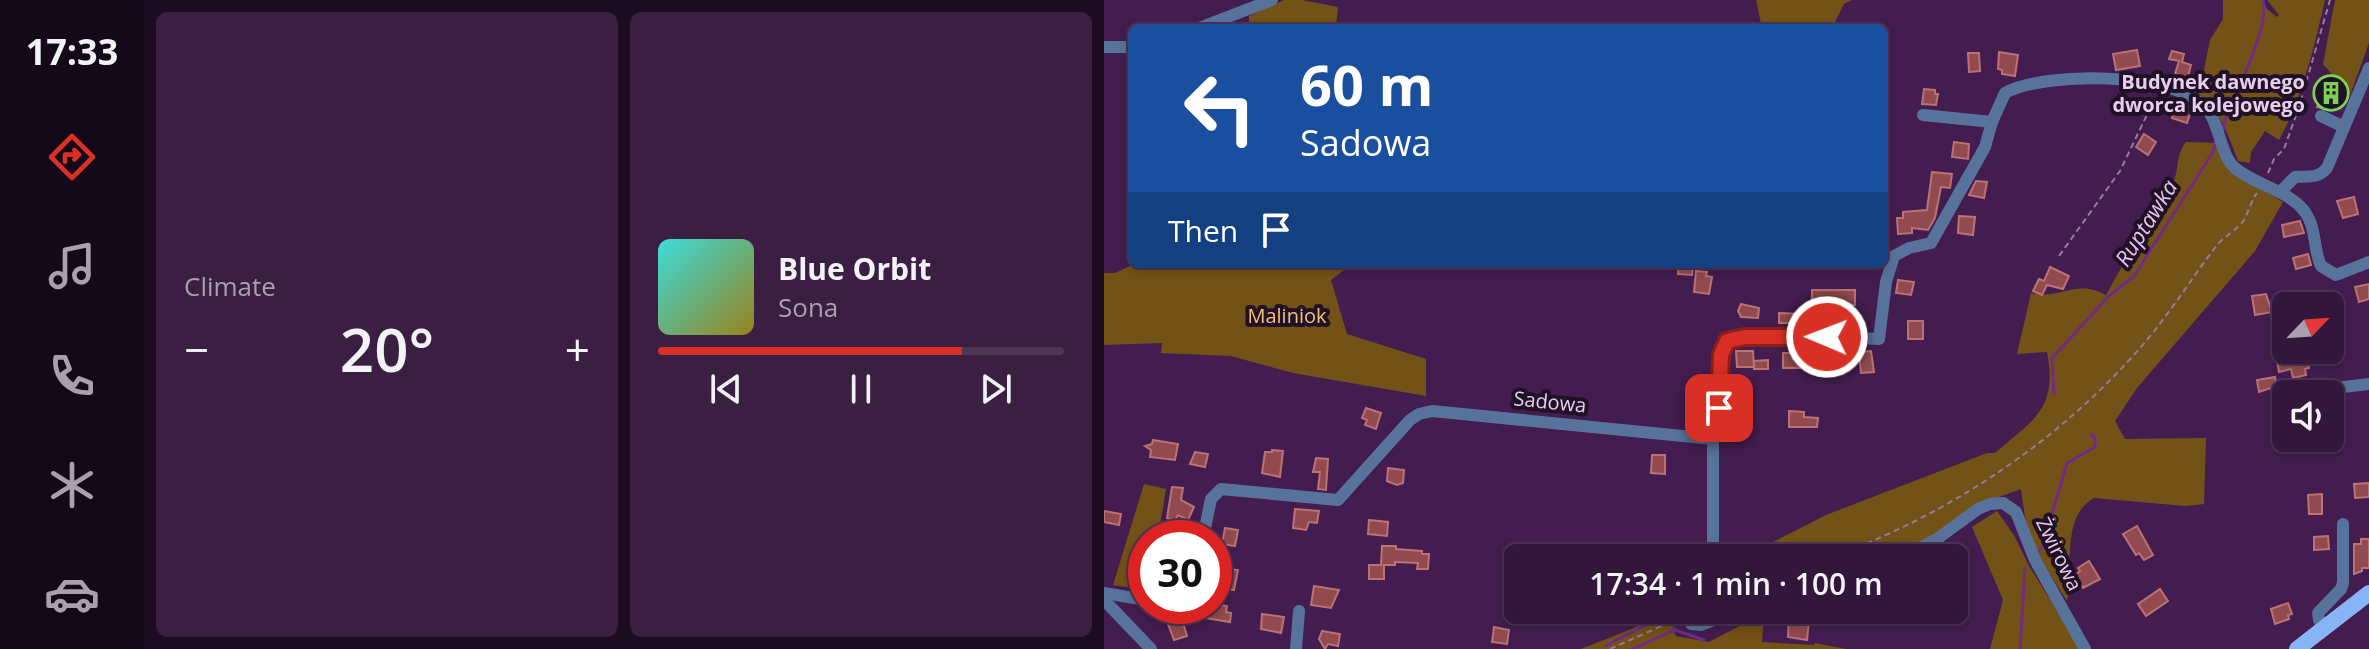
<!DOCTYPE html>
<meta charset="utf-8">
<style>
body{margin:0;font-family:"Open Sans",sans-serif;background:#3a1f42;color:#f1f3f6;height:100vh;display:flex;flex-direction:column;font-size:30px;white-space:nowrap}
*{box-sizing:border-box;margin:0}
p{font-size:26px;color:#a89faf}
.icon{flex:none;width:44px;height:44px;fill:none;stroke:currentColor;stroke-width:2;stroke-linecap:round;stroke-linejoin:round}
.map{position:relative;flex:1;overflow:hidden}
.details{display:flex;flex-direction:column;gap:12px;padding:12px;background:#1c0c20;width:960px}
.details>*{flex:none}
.hud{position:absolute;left:24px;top:24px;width:760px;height:244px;border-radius:12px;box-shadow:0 4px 12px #0003,0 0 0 2px #4d3555;background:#1a4fa0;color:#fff;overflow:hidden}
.needle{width:52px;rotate:65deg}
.buttons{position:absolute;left:1168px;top:292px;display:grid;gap:16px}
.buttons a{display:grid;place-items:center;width:72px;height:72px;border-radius:12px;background:#32163b;box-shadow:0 4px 12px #0003,0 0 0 2px #4d3555;font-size:40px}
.speed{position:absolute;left:24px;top:520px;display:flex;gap:16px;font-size:40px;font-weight:700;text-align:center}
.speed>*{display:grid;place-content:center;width:104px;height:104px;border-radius:50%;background:#32163b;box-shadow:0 4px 12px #0003,0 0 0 2px #4d3555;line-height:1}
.speed .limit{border:12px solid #d22;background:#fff;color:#111}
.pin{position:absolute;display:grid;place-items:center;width:68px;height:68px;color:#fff;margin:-34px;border-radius:16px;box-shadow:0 4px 12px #0006}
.me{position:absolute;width:88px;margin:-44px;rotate:271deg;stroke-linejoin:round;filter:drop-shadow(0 0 6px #0008)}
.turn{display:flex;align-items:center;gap:28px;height:168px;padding:0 40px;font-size:36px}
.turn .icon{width:104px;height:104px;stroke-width:2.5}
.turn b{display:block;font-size:56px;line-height:68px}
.then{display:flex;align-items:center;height:76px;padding:0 40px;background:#0003;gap:16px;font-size:30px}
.big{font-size:60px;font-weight:600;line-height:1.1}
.details .tile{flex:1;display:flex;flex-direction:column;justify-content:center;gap:12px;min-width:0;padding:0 28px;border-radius:12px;background:#3a1f42}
.song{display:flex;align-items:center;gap:24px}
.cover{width:96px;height:96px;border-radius:12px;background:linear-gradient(135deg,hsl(180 70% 55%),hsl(50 70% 35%))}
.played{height:8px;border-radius:4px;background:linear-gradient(90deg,#d93025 75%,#4d3555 75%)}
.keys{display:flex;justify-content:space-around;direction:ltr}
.heat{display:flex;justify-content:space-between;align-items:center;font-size:44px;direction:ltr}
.details .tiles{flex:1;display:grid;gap:12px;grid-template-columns:repeat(2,1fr)}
.trip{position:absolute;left:400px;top:544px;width:464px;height:80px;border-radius:12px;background:#32163b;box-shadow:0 4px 12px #0003,0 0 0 2px #4d3555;font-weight:600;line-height:80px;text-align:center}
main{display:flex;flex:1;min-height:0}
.tabs{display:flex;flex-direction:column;width:144px;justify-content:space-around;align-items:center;background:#140918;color:#a89faf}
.tabs .icon{width:56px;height:56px}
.tabs .current{color:#d93025}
.tabs b{font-size:36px;color:#f1f3f6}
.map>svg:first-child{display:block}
</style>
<main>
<nav class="tabs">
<b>17:33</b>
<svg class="icon current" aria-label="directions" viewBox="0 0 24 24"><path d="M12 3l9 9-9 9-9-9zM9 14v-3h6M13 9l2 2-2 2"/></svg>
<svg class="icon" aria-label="music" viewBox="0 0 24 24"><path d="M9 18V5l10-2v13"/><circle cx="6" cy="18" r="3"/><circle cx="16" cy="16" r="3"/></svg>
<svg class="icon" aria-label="phone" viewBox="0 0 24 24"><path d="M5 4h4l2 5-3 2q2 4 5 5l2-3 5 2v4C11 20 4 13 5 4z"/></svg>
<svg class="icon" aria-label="climate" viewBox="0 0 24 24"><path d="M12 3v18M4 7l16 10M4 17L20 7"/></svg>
<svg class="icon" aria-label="car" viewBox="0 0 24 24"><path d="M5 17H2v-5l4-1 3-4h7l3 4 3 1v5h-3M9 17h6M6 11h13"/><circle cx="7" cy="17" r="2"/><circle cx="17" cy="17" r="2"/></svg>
</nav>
<section class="details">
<div class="tiles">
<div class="tile"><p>Climate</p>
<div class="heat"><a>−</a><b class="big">20°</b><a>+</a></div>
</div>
<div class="tile">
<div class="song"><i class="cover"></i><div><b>Blue Orbit</b><p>Sona</p></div></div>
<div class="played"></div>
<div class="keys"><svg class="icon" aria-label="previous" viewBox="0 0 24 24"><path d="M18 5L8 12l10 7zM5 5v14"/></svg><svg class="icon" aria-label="pause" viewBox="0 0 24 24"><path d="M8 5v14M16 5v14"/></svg><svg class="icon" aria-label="next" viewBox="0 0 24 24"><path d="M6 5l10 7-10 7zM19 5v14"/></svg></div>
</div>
</div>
</section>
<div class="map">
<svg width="1265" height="649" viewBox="0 0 1265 649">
<rect width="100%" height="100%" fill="#431d4f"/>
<g fill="#735217">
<polygon points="180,0 198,0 234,7 232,28 145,28 145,16"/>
<polygon points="652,0 748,0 740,4 728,28 658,28"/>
<path d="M1119,0H1159L1163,9L1173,17L1175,15L1163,0H1221C1210,48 1199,96 1175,140L1161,131L1147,152L1146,163L1134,161C1125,137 1116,111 1095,94L1106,40L1119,19Z"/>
<polygon points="1231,0 1265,0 1265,43 1246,95 1219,64"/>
<path d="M1082,142L1113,143L1126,169L1179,202L1151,251L1033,388L1011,421L1021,439L1102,438L1100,504L1082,506L990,498C956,517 970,569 963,601L936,559L923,532L917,489L892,498L790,558H638L722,515L883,453H891C930,419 954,409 943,352L913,354L927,293C958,300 971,278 1002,295L1037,232L1069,183C1076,167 1071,156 1082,142Z"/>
<polygon points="30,264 248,264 227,280 243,334 322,359 322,396 189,373 127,356 57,353 58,343 0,345 0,273 11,273"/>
<polygon points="40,484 62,489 54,538 42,538 42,590 9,585"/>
<polygon points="893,511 911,537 925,566 977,649 886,649 899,600 868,527"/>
<polygon points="559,610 561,610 572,636 605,642 660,613 658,642 710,645 711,643 742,649 477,649 530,628"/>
</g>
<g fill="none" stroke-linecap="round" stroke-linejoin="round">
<g stroke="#712b86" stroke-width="3">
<path d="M1119,131L1120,122C1130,97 1167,24 1159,0"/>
<polyline points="950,394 948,358 1005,296 1030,276 1109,152 1112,141"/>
<polyline points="932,554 945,540 944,528 963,463 991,447 991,438 987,434"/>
<polyline points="569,626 571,630 600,640"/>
<polyline points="501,646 562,615 566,618"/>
<polyline points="528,649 571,630"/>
<polyline points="916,649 921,568"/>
</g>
</g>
<g fill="#914b4f" stroke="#bc7175" stroke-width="2">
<polygon points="1033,50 1036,66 1012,70 1009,54"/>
<polygon points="1068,51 1080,54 1078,62 1087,65 1084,77 1071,74 1075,61 1065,59"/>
<polygon points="895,52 914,55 911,76 898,74 898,70 894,69"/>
<polygon points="864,53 875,53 876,71 865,72"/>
<polygon points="1223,78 1235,83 1226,110 1213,107"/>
<polygon points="820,89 831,90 831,94 834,94 832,105 818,104"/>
<polygon points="1073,101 1088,108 1083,123 1068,118"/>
<polygon points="1040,134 1052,142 1044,155 1032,147"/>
<polygon points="850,142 865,144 864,159 848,157"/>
<polygon points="828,172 848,174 846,188 837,187 831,218 824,230 808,228 808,233 794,234 793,218 799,218 799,212 823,210"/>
<polygon points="872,181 883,182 880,198 865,195"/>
<polygon points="1250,197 1254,214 1239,218 1233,201"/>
<polygon points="855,216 871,217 869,235 854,233"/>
<polygon points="1196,221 1200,233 1180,237 1178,225"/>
<polygon points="1204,254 1207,265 1192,269 1189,258"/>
<polygon points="575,264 589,264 588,275 574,274"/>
<polygon points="946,267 965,276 959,289 943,285 938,295 929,291 935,279 940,281"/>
<polygon points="592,271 603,272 602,276 608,277 605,294 590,292"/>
<polygon points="794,280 810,282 807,295 792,293"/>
<polygon points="1265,284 1265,299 1255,302 1251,287"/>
<polygon points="708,290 751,290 751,305 720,305 720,309 708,308"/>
<polygon points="1162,294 1168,312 1151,315 1148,296"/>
<polygon points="637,304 655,308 654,318 637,317 634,311"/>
<polygon points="675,313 698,314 698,323 675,323"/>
<rect x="804" y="321" width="15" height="18"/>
<polygon points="728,348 730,370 716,372 713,350"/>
<polygon points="632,351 649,351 650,367 633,367"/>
<polygon points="767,351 770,372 757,373 755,352"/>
<rect x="679" y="353" width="18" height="15"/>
<polygon points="1182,353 1183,359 1203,355 1205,368 1201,369 1202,375 1189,378 1187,369 1175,372 1172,355"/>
<polygon points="664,360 664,369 650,369 650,361"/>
<polygon points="1171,377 1173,386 1155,392 1153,380"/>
<polygon points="583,400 592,401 592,405 598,405 598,419 583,418"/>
<polygon points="262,408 277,413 272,429 261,425 263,420 258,418"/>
<polygon points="1182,410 1182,423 1171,425 1169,412"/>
<polygon points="685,411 700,412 700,417 714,418 713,427 685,427"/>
<polygon points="49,440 74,444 71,460 46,457 47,450 41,446 48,444"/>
<polygon points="168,450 179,451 176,477 158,473 161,452 168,452"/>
<polygon points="91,452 104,454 101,467 86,464"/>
<polygon points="548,455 561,455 561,474 547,473"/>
<polygon points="212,458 224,459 222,490 214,489 216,472 209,472"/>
<polygon points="284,468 300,470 299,483 293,485 283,481"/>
<polygon points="1265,483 1265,497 1251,498 1250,484"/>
<polygon points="68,487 79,488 77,500 90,507 84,520 74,515 71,521 63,518"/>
<polygon points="1218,494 1218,514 1205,514 1204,495"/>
<polygon points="191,509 215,511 213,523 205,522 202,530 189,528"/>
<polygon points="0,511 17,514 15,525 0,522"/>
<polygon points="265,520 284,522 283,536 264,534"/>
<polygon points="1033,526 1049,555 1040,560 1035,553 1032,555 1019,534"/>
<polygon points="121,528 134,530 131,546 118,544"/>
<polygon points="1224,536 1225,549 1210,550 1210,537"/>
<polygon points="1257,539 1265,539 1265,568 1258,568 1258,571 1250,574 1250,544 1257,544"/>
<polygon points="278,546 292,546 292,549 318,551 318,554 325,554 324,569 313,569 314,563 291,562 291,565 280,565 280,579 265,579 265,565 277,565"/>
<polygon points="985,561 996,579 979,588 971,575 976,571 974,568"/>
<polygon points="118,568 134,570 130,590 110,587 111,571 118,572"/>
<polygon points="210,586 235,590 227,608 207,605"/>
<polygon points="1056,589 1064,601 1042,616 1034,604"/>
<polygon points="1184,603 1188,614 1184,615 1185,619 1171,624 1167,609"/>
<polygon points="110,604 123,606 122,612 127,613 126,622 101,618 105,606"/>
<polygon points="730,610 744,610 744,619 729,620"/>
<polygon points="158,614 180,617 177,633 157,629"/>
<polygon points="685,614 699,615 699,619 705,620 703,640 684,637"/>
<polygon points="78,619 83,636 70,640 64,624"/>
<polygon points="390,627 405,630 403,644 388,642"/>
<polygon points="218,631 236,634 234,646 224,644 221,649 215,639"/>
</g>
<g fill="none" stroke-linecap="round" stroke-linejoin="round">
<g stroke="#9779a0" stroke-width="2" stroke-dasharray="6 4" stroke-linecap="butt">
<polyline points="1164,173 1170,159 1180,149 1195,107 1226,0"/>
<polyline points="955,256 1016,171 1052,96"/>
<path d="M725,558C843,516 954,442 1036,348C1065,315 1087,279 1113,245C1121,236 1133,230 1140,220C1145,211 1147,201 1153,193"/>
<polyline points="506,649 571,620"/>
</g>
<g stroke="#58739b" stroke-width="12">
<polyline points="95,28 168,0"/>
<polyline points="0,47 28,47"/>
<polyline points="1217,116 1240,127"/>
<path d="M888,122L901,93C941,71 1069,72 1101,107C1116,123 1116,154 1130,167C1150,186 1193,191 1205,219C1212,233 1210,251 1217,266L1232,275L1265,262"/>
<path d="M1176,192L1191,177C1204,176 1214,179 1223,168L1265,68"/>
<polyline points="1174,395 1265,384"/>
<path d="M99,538L107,499L117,489L234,500L306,420L315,414L328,411L609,439L614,435L617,355L623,341C653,329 739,338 775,339L782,282L790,256L805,248L827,243L881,147L888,122L819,115"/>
<polyline points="609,558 609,439"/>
<polyline points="795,558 833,539 874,509 886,504 899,503 912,512 931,560 981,649"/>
<polyline points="0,593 42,600"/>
<polyline points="0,600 47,649"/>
<polyline points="579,610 587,624 597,625 637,610"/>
<polyline points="1220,628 1215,620 1214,613 1237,589 1239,583 1239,524"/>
<polyline points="192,649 195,611"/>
</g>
<polyline stroke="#87b4f5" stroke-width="16" points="1193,649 1265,593"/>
</g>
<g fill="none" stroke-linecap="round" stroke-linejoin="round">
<defs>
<polyline id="route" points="615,408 617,355 623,341 641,337 723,337"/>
</defs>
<use href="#route" stroke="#8d1f18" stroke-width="20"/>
<use href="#route" stroke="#d93025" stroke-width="14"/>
</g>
<defs>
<symbol id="building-ring" viewBox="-11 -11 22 22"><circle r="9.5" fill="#211126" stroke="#7bd156" stroke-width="1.5"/><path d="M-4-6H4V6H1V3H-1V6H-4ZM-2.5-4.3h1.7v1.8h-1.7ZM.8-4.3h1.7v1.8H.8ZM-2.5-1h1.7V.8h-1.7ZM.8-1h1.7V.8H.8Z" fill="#7bd156"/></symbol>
</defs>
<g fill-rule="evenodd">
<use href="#building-ring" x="1207" y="73" width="40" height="40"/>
</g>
<g text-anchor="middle" stroke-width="8" stroke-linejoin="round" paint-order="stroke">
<g font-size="20" font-weight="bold" fill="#e6cfed" stroke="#211126" text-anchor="end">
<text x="1201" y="89">Budynek dawnego<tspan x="1201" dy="23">dworca kolejowego</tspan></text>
</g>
<g font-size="20" fill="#f3c173" stroke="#211126">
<text x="183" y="323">Maliniok</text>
</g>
<g font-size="20" fill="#e6cfed" stroke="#211126">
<text transform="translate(446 402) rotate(6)" y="7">Sadowa</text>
<text transform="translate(955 554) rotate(64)" y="7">Żwirowa</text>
</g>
<g font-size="22" font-style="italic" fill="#e7c3f2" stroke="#211126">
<text transform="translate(1042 223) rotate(-58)" y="8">Ruptawka</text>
</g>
</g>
</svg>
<div class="buttons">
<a><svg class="needle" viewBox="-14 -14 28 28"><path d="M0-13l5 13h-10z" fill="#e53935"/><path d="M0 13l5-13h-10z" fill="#a89faf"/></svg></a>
<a><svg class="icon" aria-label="sound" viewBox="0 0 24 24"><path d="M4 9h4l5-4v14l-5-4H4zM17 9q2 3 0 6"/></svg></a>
</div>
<div class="speed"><div class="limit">30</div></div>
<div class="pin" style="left:615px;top:408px;background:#d93025"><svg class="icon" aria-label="arrive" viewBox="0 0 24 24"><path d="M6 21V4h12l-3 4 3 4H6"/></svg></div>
<svg class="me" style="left:723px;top:337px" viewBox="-20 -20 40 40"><circle r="17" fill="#d93025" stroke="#fff" stroke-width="3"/><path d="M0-11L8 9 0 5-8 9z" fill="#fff"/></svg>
<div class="trip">17:34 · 1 min · 100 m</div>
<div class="hud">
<div class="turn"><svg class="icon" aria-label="left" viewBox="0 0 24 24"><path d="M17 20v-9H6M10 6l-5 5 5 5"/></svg><div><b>60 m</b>Sadowa</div></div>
<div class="then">Then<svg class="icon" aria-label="arrive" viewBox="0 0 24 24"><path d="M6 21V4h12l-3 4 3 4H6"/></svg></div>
</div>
</div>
</main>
